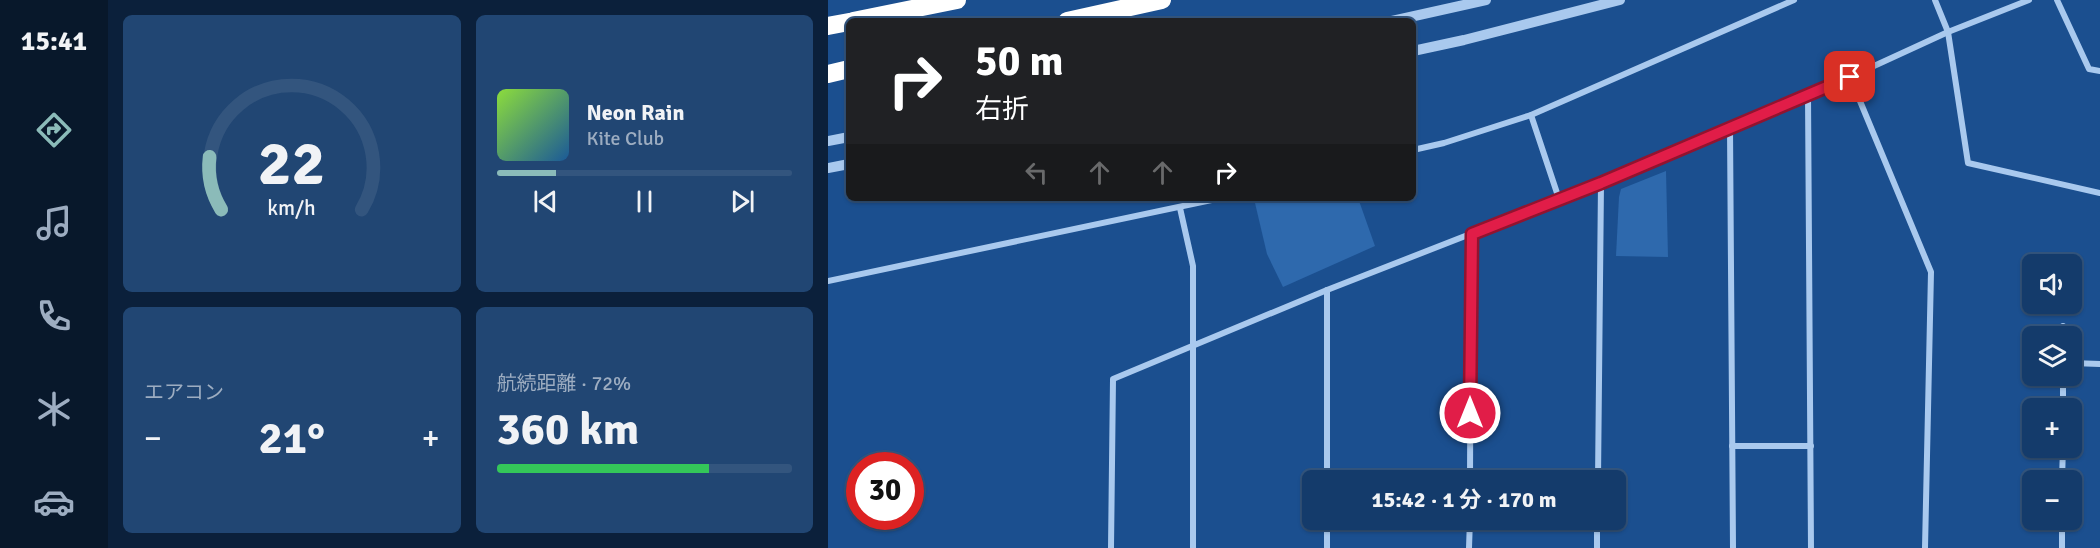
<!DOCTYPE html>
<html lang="ja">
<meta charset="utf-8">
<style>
body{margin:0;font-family:Signika,"Noto Sans JP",sans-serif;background:#214673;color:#f1f3f6;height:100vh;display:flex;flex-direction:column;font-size:22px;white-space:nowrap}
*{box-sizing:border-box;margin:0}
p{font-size:20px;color:#9dadc1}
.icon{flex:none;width:33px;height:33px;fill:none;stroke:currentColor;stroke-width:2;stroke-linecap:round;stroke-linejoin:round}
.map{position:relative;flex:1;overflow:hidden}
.sheet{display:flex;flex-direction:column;gap:15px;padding:15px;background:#0b203b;width:720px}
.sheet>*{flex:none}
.banner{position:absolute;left:18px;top:18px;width:570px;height:183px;border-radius:9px;box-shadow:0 2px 4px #0004,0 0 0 2px #33557e;background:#202124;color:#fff;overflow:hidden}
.tools{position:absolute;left:1194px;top:254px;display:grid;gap:12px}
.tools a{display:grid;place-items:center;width:60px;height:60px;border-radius:9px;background:#143b6b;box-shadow:0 2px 4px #0004,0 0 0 2px #33557e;font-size:30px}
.speed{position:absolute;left:18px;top:452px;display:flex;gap:12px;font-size:30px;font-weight:700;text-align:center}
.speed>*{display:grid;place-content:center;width:78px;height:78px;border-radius:50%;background:#143b6b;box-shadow:0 2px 4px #0004,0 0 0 2px #33557e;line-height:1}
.speed .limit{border:9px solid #d22;background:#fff;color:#111}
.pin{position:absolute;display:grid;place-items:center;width:51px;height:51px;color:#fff;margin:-26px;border-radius:12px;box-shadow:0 3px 9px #0006}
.me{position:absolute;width:66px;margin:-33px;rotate:0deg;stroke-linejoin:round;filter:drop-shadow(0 0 4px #0008)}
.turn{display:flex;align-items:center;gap:21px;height:126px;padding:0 30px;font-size:27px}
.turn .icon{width:78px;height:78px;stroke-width:2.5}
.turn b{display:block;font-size:42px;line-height:51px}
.lanes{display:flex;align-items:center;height:57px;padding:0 30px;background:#0003;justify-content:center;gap:30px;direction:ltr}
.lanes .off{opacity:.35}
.big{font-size:45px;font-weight:700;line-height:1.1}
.sheet .tile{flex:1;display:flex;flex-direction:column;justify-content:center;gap:9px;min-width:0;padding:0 21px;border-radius:9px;background:#214673}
.sheet .dial{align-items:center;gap:0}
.dial svg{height:156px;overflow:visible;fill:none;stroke:#33557e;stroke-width:7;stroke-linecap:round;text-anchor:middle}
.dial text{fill:#f1f3f6;stroke:none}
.song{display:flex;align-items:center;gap:18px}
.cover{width:72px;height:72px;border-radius:9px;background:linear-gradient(135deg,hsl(90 70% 55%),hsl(210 70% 35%))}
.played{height:6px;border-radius:3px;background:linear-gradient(90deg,#8bbbb9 20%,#33557e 20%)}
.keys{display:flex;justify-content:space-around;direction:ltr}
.heat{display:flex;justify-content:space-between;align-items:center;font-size:33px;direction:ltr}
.charge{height:9px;border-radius:4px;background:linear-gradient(90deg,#34c759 72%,#33557e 0)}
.sheet .tiles{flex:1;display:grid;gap:15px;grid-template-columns:repeat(2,1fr)}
.trip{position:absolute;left:474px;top:470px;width:324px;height:60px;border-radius:9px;background:#143b6b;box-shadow:0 2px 4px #0004,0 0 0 2px #33557e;font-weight:700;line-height:60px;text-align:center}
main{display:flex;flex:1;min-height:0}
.tabs{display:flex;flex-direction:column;width:108px;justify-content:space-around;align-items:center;background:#08182b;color:#9dadc1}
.tabs .icon{width:42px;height:42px}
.tabs .on{color:#8bbbb9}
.tabs b{font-size:27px;color:#f1f3f6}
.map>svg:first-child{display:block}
</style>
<main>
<nav class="tabs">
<b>15:41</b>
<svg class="icon on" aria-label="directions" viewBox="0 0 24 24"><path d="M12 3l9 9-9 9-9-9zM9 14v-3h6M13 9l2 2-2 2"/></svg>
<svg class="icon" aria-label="music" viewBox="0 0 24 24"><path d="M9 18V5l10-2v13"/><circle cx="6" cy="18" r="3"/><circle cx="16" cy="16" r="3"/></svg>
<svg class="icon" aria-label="phone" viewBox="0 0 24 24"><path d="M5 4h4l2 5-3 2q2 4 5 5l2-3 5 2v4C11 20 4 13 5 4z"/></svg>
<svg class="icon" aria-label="climate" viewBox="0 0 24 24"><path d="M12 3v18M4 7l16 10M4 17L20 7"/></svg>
<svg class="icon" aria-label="car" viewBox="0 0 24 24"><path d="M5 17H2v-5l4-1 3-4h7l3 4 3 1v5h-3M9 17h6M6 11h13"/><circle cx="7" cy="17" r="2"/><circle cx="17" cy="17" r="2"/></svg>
</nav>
<section class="sheet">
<div class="tiles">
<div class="tile dial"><svg viewBox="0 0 100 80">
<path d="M14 69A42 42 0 1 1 86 69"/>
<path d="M14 69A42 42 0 0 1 8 42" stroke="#8bbbb9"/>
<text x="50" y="56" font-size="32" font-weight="700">22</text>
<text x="50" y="72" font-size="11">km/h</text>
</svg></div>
<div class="tile">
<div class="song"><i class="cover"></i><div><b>Neon Rain</b><p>Kite Club</p></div></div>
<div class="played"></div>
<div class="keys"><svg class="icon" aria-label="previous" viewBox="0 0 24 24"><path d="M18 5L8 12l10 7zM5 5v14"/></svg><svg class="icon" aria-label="pause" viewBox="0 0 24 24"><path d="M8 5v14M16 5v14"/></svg><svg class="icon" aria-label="next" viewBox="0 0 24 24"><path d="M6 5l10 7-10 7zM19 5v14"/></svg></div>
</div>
<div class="tile"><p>エアコン</p>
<div class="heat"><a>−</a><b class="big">21°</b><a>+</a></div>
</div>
<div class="tile"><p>航続距離 · 72%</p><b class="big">360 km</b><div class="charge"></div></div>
</div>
</section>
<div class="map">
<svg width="1272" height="548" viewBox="0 0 1272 548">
<rect width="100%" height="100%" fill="#1b4f8f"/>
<g fill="#2e69ad">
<polygon points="838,171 840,257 788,256 791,197 793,189"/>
<polygon points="453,198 530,198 547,246 455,287 439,254 427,203"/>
</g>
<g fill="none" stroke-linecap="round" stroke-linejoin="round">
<g stroke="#a9c9ee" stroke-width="6">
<polyline points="1107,0 1120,32 1140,163 1272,193"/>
<polyline points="1229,0 1261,69 1272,71"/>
<polyline points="1022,77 1103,272 1097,548"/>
<polyline points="980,95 983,548"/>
<polyline points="703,115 731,199"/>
<polyline points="902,128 905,548"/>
<polyline points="585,150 616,143 703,115 966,0"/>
<polyline points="352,208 365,266 365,548"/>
<polyline points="0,281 393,198"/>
<polyline points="1235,326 1235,336"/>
<polyline points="1244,363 1272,364"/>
<polyline points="1235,408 1235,375"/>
<polyline points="904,446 983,446"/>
<polyline points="499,480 499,290"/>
<polyline points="642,480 643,234"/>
<polyline points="770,480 773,183"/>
<polyline points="1234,480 1235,447"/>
<polyline points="283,548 285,379 499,290 773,183 1022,77 1120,32 1201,0"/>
<polyline points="499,548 499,519"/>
<polyline points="641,548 642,519"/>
<polyline points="769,548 769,519"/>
<polyline points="1234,548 1234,519"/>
</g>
<g stroke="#a9c9ee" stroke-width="10">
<polyline points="564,21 658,0"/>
<polyline points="585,51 636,40 792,0"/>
<polyline points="0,141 21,137"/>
<polyline points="0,168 21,164"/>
</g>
<g stroke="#fff" stroke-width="18">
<polyline points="25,21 129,0"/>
<polyline points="239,21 334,0"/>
<polyline points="0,26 21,22"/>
<polyline points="0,74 21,69"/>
</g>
</g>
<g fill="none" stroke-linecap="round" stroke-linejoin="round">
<defs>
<polyline id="route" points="642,413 644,234 773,183 1022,77"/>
</defs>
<use href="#route" stroke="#92132f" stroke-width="15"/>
<use href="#route" stroke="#e11d48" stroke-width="10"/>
</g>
</svg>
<div class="tools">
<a><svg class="icon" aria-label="sound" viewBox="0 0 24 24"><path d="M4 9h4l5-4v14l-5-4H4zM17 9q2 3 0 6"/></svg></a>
<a><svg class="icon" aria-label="layers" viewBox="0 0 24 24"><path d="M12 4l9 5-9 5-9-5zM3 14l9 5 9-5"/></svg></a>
<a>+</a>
<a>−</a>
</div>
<div class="speed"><div class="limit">30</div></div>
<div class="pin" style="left:1022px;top:77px;background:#d93025"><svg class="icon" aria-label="arrive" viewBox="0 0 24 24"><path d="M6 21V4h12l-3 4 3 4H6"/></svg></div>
<svg class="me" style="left:642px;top:413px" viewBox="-20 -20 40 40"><circle r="17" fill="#e11d48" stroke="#fff" stroke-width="3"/><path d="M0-11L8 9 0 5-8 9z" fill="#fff"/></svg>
<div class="trip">15:42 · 1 分 · 170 m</div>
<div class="banner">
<div class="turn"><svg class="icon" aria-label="right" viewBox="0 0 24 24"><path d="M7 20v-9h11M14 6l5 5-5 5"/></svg><div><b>50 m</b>右折</div></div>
<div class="lanes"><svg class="icon off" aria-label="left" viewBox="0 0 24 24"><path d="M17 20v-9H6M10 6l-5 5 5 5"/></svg><svg class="icon off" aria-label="ahead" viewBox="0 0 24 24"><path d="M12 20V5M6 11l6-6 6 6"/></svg><svg class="icon off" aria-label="ahead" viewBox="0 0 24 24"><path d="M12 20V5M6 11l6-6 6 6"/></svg><svg class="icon" aria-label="right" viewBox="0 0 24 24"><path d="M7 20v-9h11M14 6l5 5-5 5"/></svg></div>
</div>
</div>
</main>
